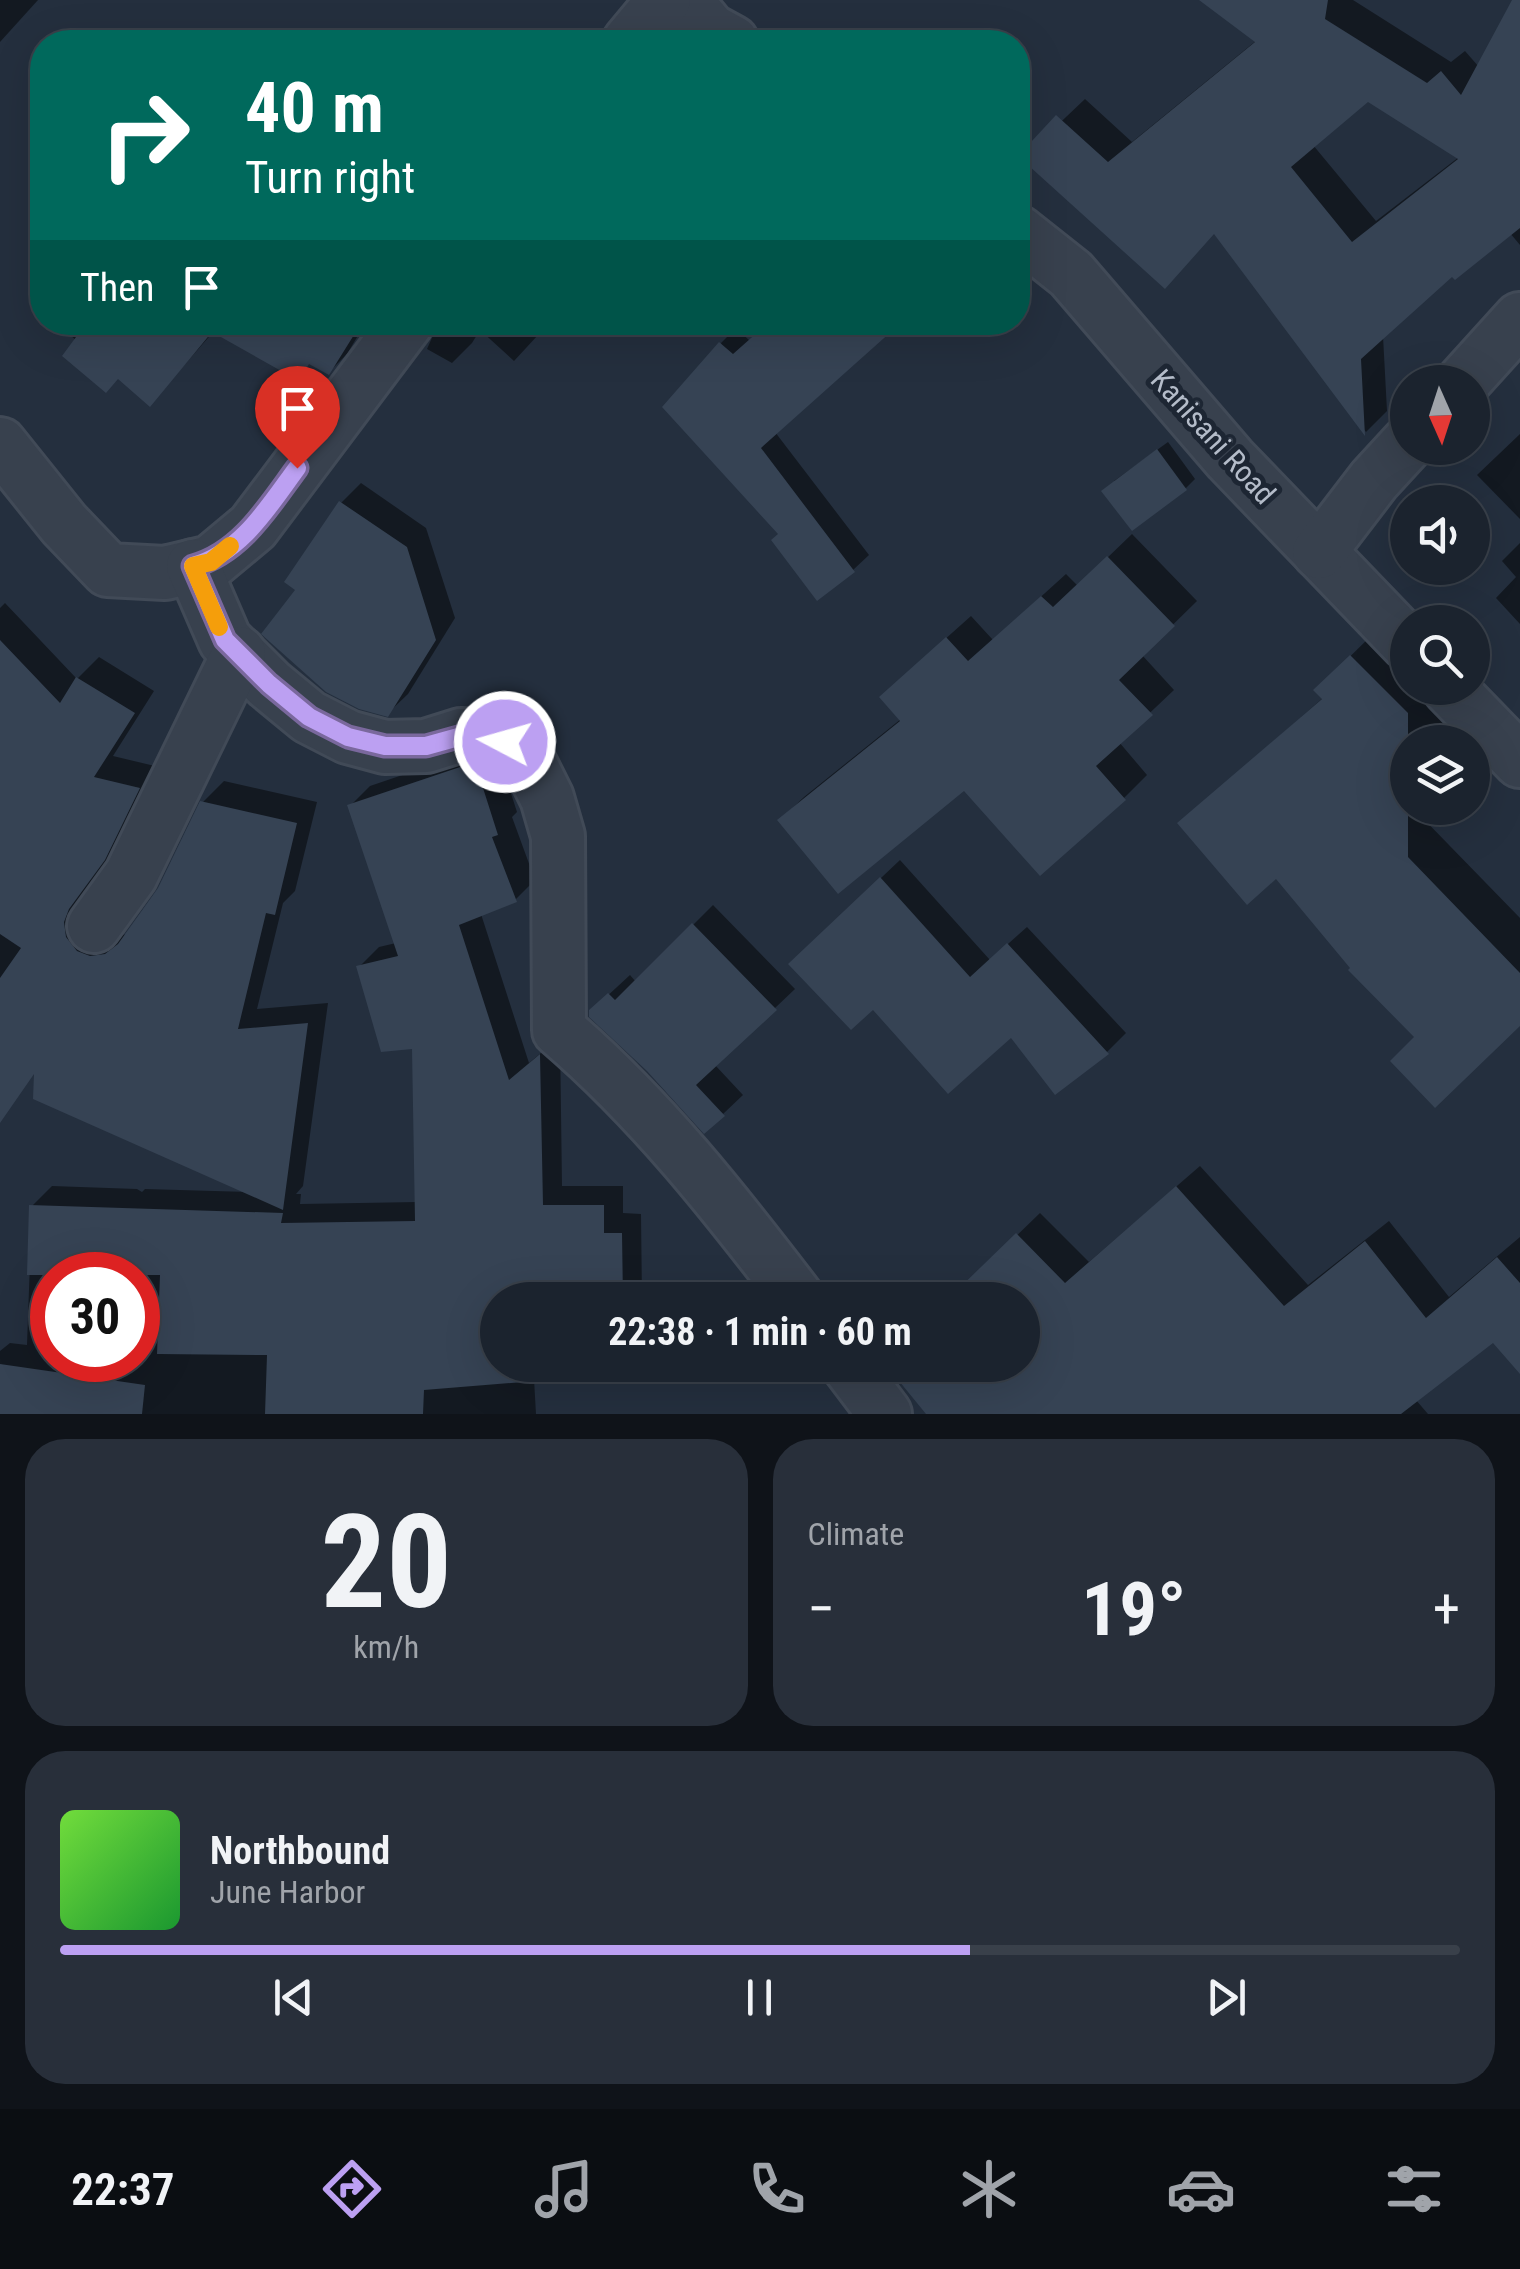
<!DOCTYPE html>
<meta charset="utf-8">
<style>
body{margin:0;font-family:"Roboto Condensed",sans-serif;background:#282f3a;color:#f1f3f6;height:100vh;display:flex;flex-direction:column;font-size:38px;white-space:nowrap}
*{box-sizing:border-box;margin:0}
p{font-size:32px;color:#a0a4aa}
.icon{flex:none;width:55px;height:55px;fill:none;stroke:currentColor;stroke-width:2;stroke-linecap:round;stroke-linejoin:round}
.map{position:relative;height:1414px;overflow:hidden}
.details{display:flex;flex-direction:column;gap:25px;padding:25px;background:#0f1319;flex:1}
.details>*{flex:none}
.hud{position:absolute;left:30px;top:30px;width:1000px;height:305px;border-radius:40px;box-shadow:0 10px 40px #0002,0 0 0 2px #39404a;background:#00695c;color:#fff;overflow:hidden}
.needle{width:65px;rotate:177deg}
.buttons{position:absolute;left:1390px;top:365px;display:grid;gap:20px}
.buttons a{display:grid;place-items:center;width:100px;height:100px;border-radius:50%;background:#1b232e;box-shadow:0 10px 40px #0002,0 0 0 2px #39404a;font-size:50px}
.speed{position:absolute;left:30px;top:1252px;display:flex;gap:20px;font-size:50px;font-weight:700;text-align:center}
.speed>*{display:grid;place-content:center;width:130px;height:130px;border-radius:50%;background:#1b232e;box-shadow:0 10px 40px #0002,0 0 0 2px #39404a;line-height:1}
.speed .limit{border:15px solid #d22;background:#fff;color:#111}
.pin{position:absolute;display:grid;place-items:center;width:85px;height:85px;color:#fff;margin:-102px -42px;border-radius:50% 50% 50% 0;rotate:-45deg;box-shadow:0 0 10px #0007}
.pin .icon{rotate:45deg}
.me{position:absolute;width:110px;margin:-55px;rotate:276deg;stroke-linejoin:round;filter:drop-shadow(0 0 8px #0008)}
.turn{display:flex;align-items:center;gap:35px;height:210px;padding:0 50px;font-size:45px}
.turn .icon{width:130px;height:130px;stroke-width:2.5}
.turn b{display:block;font-size:70px;line-height:85px}
.then{display:flex;align-items:center;height:95px;padding:0 50px;background:#0003;gap:20px;font-size:38px}
.big{font-size:75px;font-weight:700;line-height:1.1}
.details .tile{flex:1;display:flex;flex-direction:column;justify-content:center;gap:15px;min-width:0;padding:0 35px;border-radius:40px;background:#282f3a}
.details .dial{align-items:center;gap:0}
.dial b{font-size:130px;line-height:1}
.song{display:flex;align-items:center;gap:30px}
.cover{width:120px;height:120px;border-radius:15px;background:linear-gradient(135deg,hsl(100 70% 55%),hsl(130 70% 35%))}
.played{height:10px;border-radius:5px;background:linear-gradient(90deg,#bca0f2 65%,#39404a 65%)}
.keys{display:flex;justify-content:space-around;direction:ltr}
.heat{display:flex;justify-content:space-between;align-items:center;font-size:55px;direction:ltr}
.details .tiles{flex:1;display:grid;gap:25px;grid-template-columns:1fr 1fr}
.tile:last-child{grid-column:span 2}
.trip{position:absolute;left:480px;top:1282px;width:560px;height:100px;border-radius:50px;background:#1b232e;box-shadow:0 10px 40px #0002,0 0 0 2px #39404a;font-weight:700;line-height:100px;text-align:center}
.tabs{display:flex;height:160px;justify-content:space-around;align-items:center;background:#0b0e12;color:#a0a4aa}
.tabs .icon{width:70px;height:70px}
.tabs .on{color:#bca0f2}
.tabs b{font-size:45px;color:#f1f3f6}
.map>svg:first-child{display:block}
</style>
<div class="map">
<svg width="1520" height="1414" viewBox="0 0 1520 1414">
<rect width="100%" height="100%" fill="#242f3e"/>
<g fill="#0007" fill-rule="evenodd">
<polygon points="0,0 38,0 0,42"/>
<path d="M1203,0H1353L1451,62L1465,51L1479,67L1515,0H1520V245L1510,233L1453,273L1383,336L1387,411L1366,432L1215,232L1046,136L1085,99L1132,142L1257,40ZM1368,99L1459,157L1376,221L1313,145Z"/>
<polygon points="55,322 222,322 150,404"/>
<polygon points="291,322 366,322 347,354 329,372"/>
<polygon points="439,322 550,322 514,361 480,330 472,343 452,363 427,349"/>
<polygon points="736,328 750,341 775,432 869,555 853,570 781,533 721,343"/>
<polygon points="1520,434 1520,519 1477,475"/>
<polygon points="1168,442 1195,479 1186,488 1114,481"/>
<polygon points="361,483 426,528 455,618 408,694 387,714 299,589 341,503"/>
<polygon points="1132,534 1197,601 1142,655 1174,690 1119,742 1147,775 1124,798 964,788 780,820 804,797 901,719 906,674 971,616 993,640 1066,574 1078,586"/>
<polygon points="1520,543 1520,624 1496,598 1516,577 1502,561"/>
<path d="M5,603L77,679L99,657L154,691L113,756L159,767L126,836L90,886L84,899L112,936L129,934L160,890L202,803L224,781L317,802L295,891L283,903L257,1009L328,1003L303,1186L296,1194H301L300,1204L417,1202L415,1046L359,967L379,947L396,943L350,806L370,786L488,746L496,747L517,812L512,817L535,880L515,900L481,914L529,1063L560,1037L562,1186H623V1213L641,1214L642,1300H660H498V1365H650L645,1370L534,1379L536,1414H0V1351L10,1343L27,1345L32,1206L52,1186L137,1189L142,1192L145,1189L249,1192L38,1025L0,1062V608ZM52,1275H138V1360H52Z"/>
<polygon points="1378,629 1408,658 1408,688 1436,688 1472,742 1408,742 1408,808 1413,808 1520,918 1520,1023 1417,1037 1353,968 1277,875 1180,823 1324,697 1316,690"/>
<polygon points="900,860 990,960 1027,927 1126,1033 1107,1052 1056,1091 1011,1034 873,1007 810,945"/>
<polygon points="713,905 795,989 715,1065 743,1095 723,1114 591,1011 630,975 636,982"/>
<polygon points="1200,1166 1308,1285 1389,1221 1449,1297 1520,1237 1520,1357 1493,1339 1416,1400 1428,1414 930,1414 889,1365 1022,1365 1022,1300 950,1300 1040,1213 1089,1262"/>
</g>
<g fill="#364354" fill-rule="evenodd">
<path d="M1199,0H1328L1325,19L1427,83L1441,71L1461,95L1512,0H1520V228L1455,280L1452,277L1361,359L1365,436L1214,234L1165,289L1018,156L1056,115L1108,162L1255,42ZM1368,102L1458,159L1352,242L1291,167Z"/>
<polygon points="87,322 362,322 329,375 309,364 299,381 212,332 150,407 118,379 106,393 62,356"/>
<polygon points="769,322 902,322 761,448 855,572 817,601 771,540 778,534 662,407 719,342 733,354"/>
<polygon points="1157,449 1187,490 1132,531 1101,491"/>
<polygon points="339,501 407,547 436,640 388,717 359,709 326,692 261,634 295,590 284,582"/>
<polygon points="1107,556 1175,626 1119,680 1153,715 1096,766 1126,800 1040,876 964,791 838,894 777,820 900,721 879,697 946,637 968,661 1041,596 1053,607"/>
<polygon points="0,640 60,703 76,677 135,713 94,777 140,788 105,860 69,909 64,922 66,937 77,951 90,956 105,954 118,944 158,888 200,801 297,823 275,915 266,913 238,1029 308,1023 283,1210 33,1099 34,1074 0,1123 0,978 21,948 0,934"/>
<polygon points="1350,655 1408,713 1408,857 1520,973 1520,1026 1435,1108 1390,1061 1414,1037 1348,970 1350,968 1276,879 1247,905 1177,823 1322,699 1313,690"/>
<polygon points="466,765 476,766 498,835 492,837 517,902 459,925 509,1080 540,1054 543,1205 604,1205 604,1233 622,1233 623,1300 498,1300 498,1365 624,1365 624,1374 424,1390 423,1414 265,1414 267,1355 157,1354 160,1275 27,1275 29,1205 283,1213 281,1223 415,1221 412,1049 381,1052 356,966 398,956 347,805"/>
<polygon points="880,877 970,977 1007,943 1109,1054 1055,1095 1011,1038 948,1094 873,1010 851,1030 788,964"/>
<polygon points="692,923 777,1010 696,1085 725,1116 704,1134 647,1071 589,1017 589,1010 608,993 615,1000"/>
<polygon points="1176,1186 1284,1306 1365,1241 1426,1318 1497,1257 1520,1283 1520,1374 1493,1343 1401,1414 926,1414 886,1365 1022,1365 1022,1300 947,1300 1016,1233 1065,1283"/>
<polygon points="0,1364 145,1385 142,1414 0,1414"/>
</g>
<g fill="none" stroke-linecap="round" stroke-linejoin="round">
<defs>
<g id="street">
<polyline points="685,0 710,30 732,42"/>
<polyline points="629,42 664,0"/>
<polyline points="1018,232 1071,274 1230,459 1408,644"/>
<polyline points="1463,382 1520,319"/>
<polyline points="0,444 64,524 108,570 165,573 211,562 253,527 407,322"/>
<polyline points="1319,552 1374,480 1408,443"/>
<path d="M193,566L225,640L269,684L309,717L348,737L385,747L426,746L461,735L481,736L505,742L532,768L547,798L558,836L559,1030C651,1109 725,1203 799,1300"/>
<polyline points="1449,688 1520,761"/>
<polyline points="94,926 131,875 239,653"/>
<polyline points="848,1365 885,1414"/>
</g>
</defs>
<use href="#street" stroke="#414a57" stroke-width="58"/>
<use href="#street" stroke="#38414e" stroke-width="52"/>
</g>
<g fill="none" stroke-linecap="round" stroke-linejoin="round">
<defs>
<path id="route" d="M297,468C269,506 241,553 193,566L225,640L269,684L309,717L348,737L385,746H426L462,736L505,742"/>
</defs>
<use href="#route" stroke="#7a689d" stroke-width="25"/>
<use href="#route" stroke="#bca0f2" stroke-width="18"/>
<polyline stroke="#f59e0b" stroke-width="18" points="219,627 193,566 211,562 230,546"/>
</g>
<g text-anchor="middle" stroke-width="10" stroke-linejoin="round" paint-order="stroke">
<g font-size="30" fill="#b4bcc9" stroke="#1d2633">
<text transform="translate(1213 437) rotate(48)" y="10">Kanisani Road</text>
</g>
</g>
</svg>
<div class="buttons">
<a><svg class="needle" viewBox="-14 -14 28 28"><path d="M0-13l5 13h-10z" fill="#e53935"/><path d="M0 13l5-13h-10z" fill="#a0a4aa"/></svg></a>
<a><svg class="icon" aria-label="sound" viewBox="0 0 24 24"><path d="M4 9h4l5-4v14l-5-4H4zM17 9q2 3 0 6"/></svg></a>
<a><svg class="icon" aria-label="search" viewBox="0 0 24 24"><circle cx="10" cy="10" r="6"/><path d="M15 15l6 6"/></svg></a>
<a><svg class="icon" aria-label="layers" viewBox="0 0 24 24"><path d="M12 4l9 5-9 5-9-5zM3 14l9 5 9-5"/></svg></a>
</div>
<div class="speed"><div class="limit">30</div></div>
<div class="pin" style="left:297px;top:468px;background:#d93025"><svg class="icon" aria-label="arrive" viewBox="0 0 24 24"><path d="M6 21V4h12l-3 4 3 4H6"/></svg></div>
<svg class="me" style="left:505px;top:742px" viewBox="-20 -20 40 40"><circle r="17" fill="#bca0f2" stroke="#fff" stroke-width="3"/><path d="M0-11L8 9 0 5-8 9z" fill="#fff"/></svg>
<div class="trip">22:38 · 1 min · 60 m</div>
<div class="hud">
<div class="turn"><svg class="icon" aria-label="right" viewBox="0 0 24 24"><path d="M7 20v-9h11M14 6l5 5-5 5"/></svg><div><b>40 m</b>Turn right</div></div>
<div class="then">Then<svg class="icon" aria-label="arrive" viewBox="0 0 24 24"><path d="M6 21V4h12l-3 4 3 4H6"/></svg></div>
</div>
</div>
<section class="details">
<div class="tiles">
<div class="tile dial"><b>20</b><p>km/h</p></div>
<div class="tile"><p>Climate</p>
<div class="heat"><a>−</a><b class="big">19°</b><a>+</a></div>
</div>
<div class="tile">
<div class="song"><i class="cover"></i><div><b>Northbound</b><p>June Harbor</p></div></div>
<div class="played"></div>
<div class="keys"><svg class="icon" aria-label="previous" viewBox="0 0 24 24"><path d="M18 5L8 12l10 7zM5 5v14"/></svg><svg class="icon" aria-label="pause" viewBox="0 0 24 24"><path d="M8 5v14M16 5v14"/></svg><svg class="icon" aria-label="next" viewBox="0 0 24 24"><path d="M6 5l10 7-10 7zM19 5v14"/></svg></div>
</div>
</div>
</section>
<nav class="tabs">
<b>22:37</b>
<svg class="icon on" aria-label="directions" viewBox="0 0 24 24"><path d="M12 3l9 9-9 9-9-9zM9 14v-3h6M13 9l2 2-2 2"/></svg>
<svg class="icon" aria-label="music" viewBox="0 0 24 24"><path d="M9 18V5l10-2v13"/><circle cx="6" cy="18" r="3"/><circle cx="16" cy="16" r="3"/></svg>
<svg class="icon" aria-label="phone" viewBox="0 0 24 24"><path d="M5 4h4l2 5-3 2q2 4 5 5l2-3 5 2v4C11 20 4 13 5 4z"/></svg>
<svg class="icon" aria-label="climate" viewBox="0 0 24 24"><path d="M12 3v18M4 7l16 10M4 17L20 7"/></svg>
<svg class="icon" aria-label="car" viewBox="0 0 24 24"><path d="M5 17H2v-5l4-1 3-4h7l3 4 3 1v5h-3M9 17h6M6 11h13"/><circle cx="7" cy="17" r="2"/><circle cx="17" cy="17" r="2"/></svg>
<svg class="icon" aria-label="filters" viewBox="0 0 24 24"><path d="M4 7h16M4 17h16"/><circle cx="9" cy="7" r="2"/><circle cx="15" cy="17" r="2"/></svg>
</nav>
